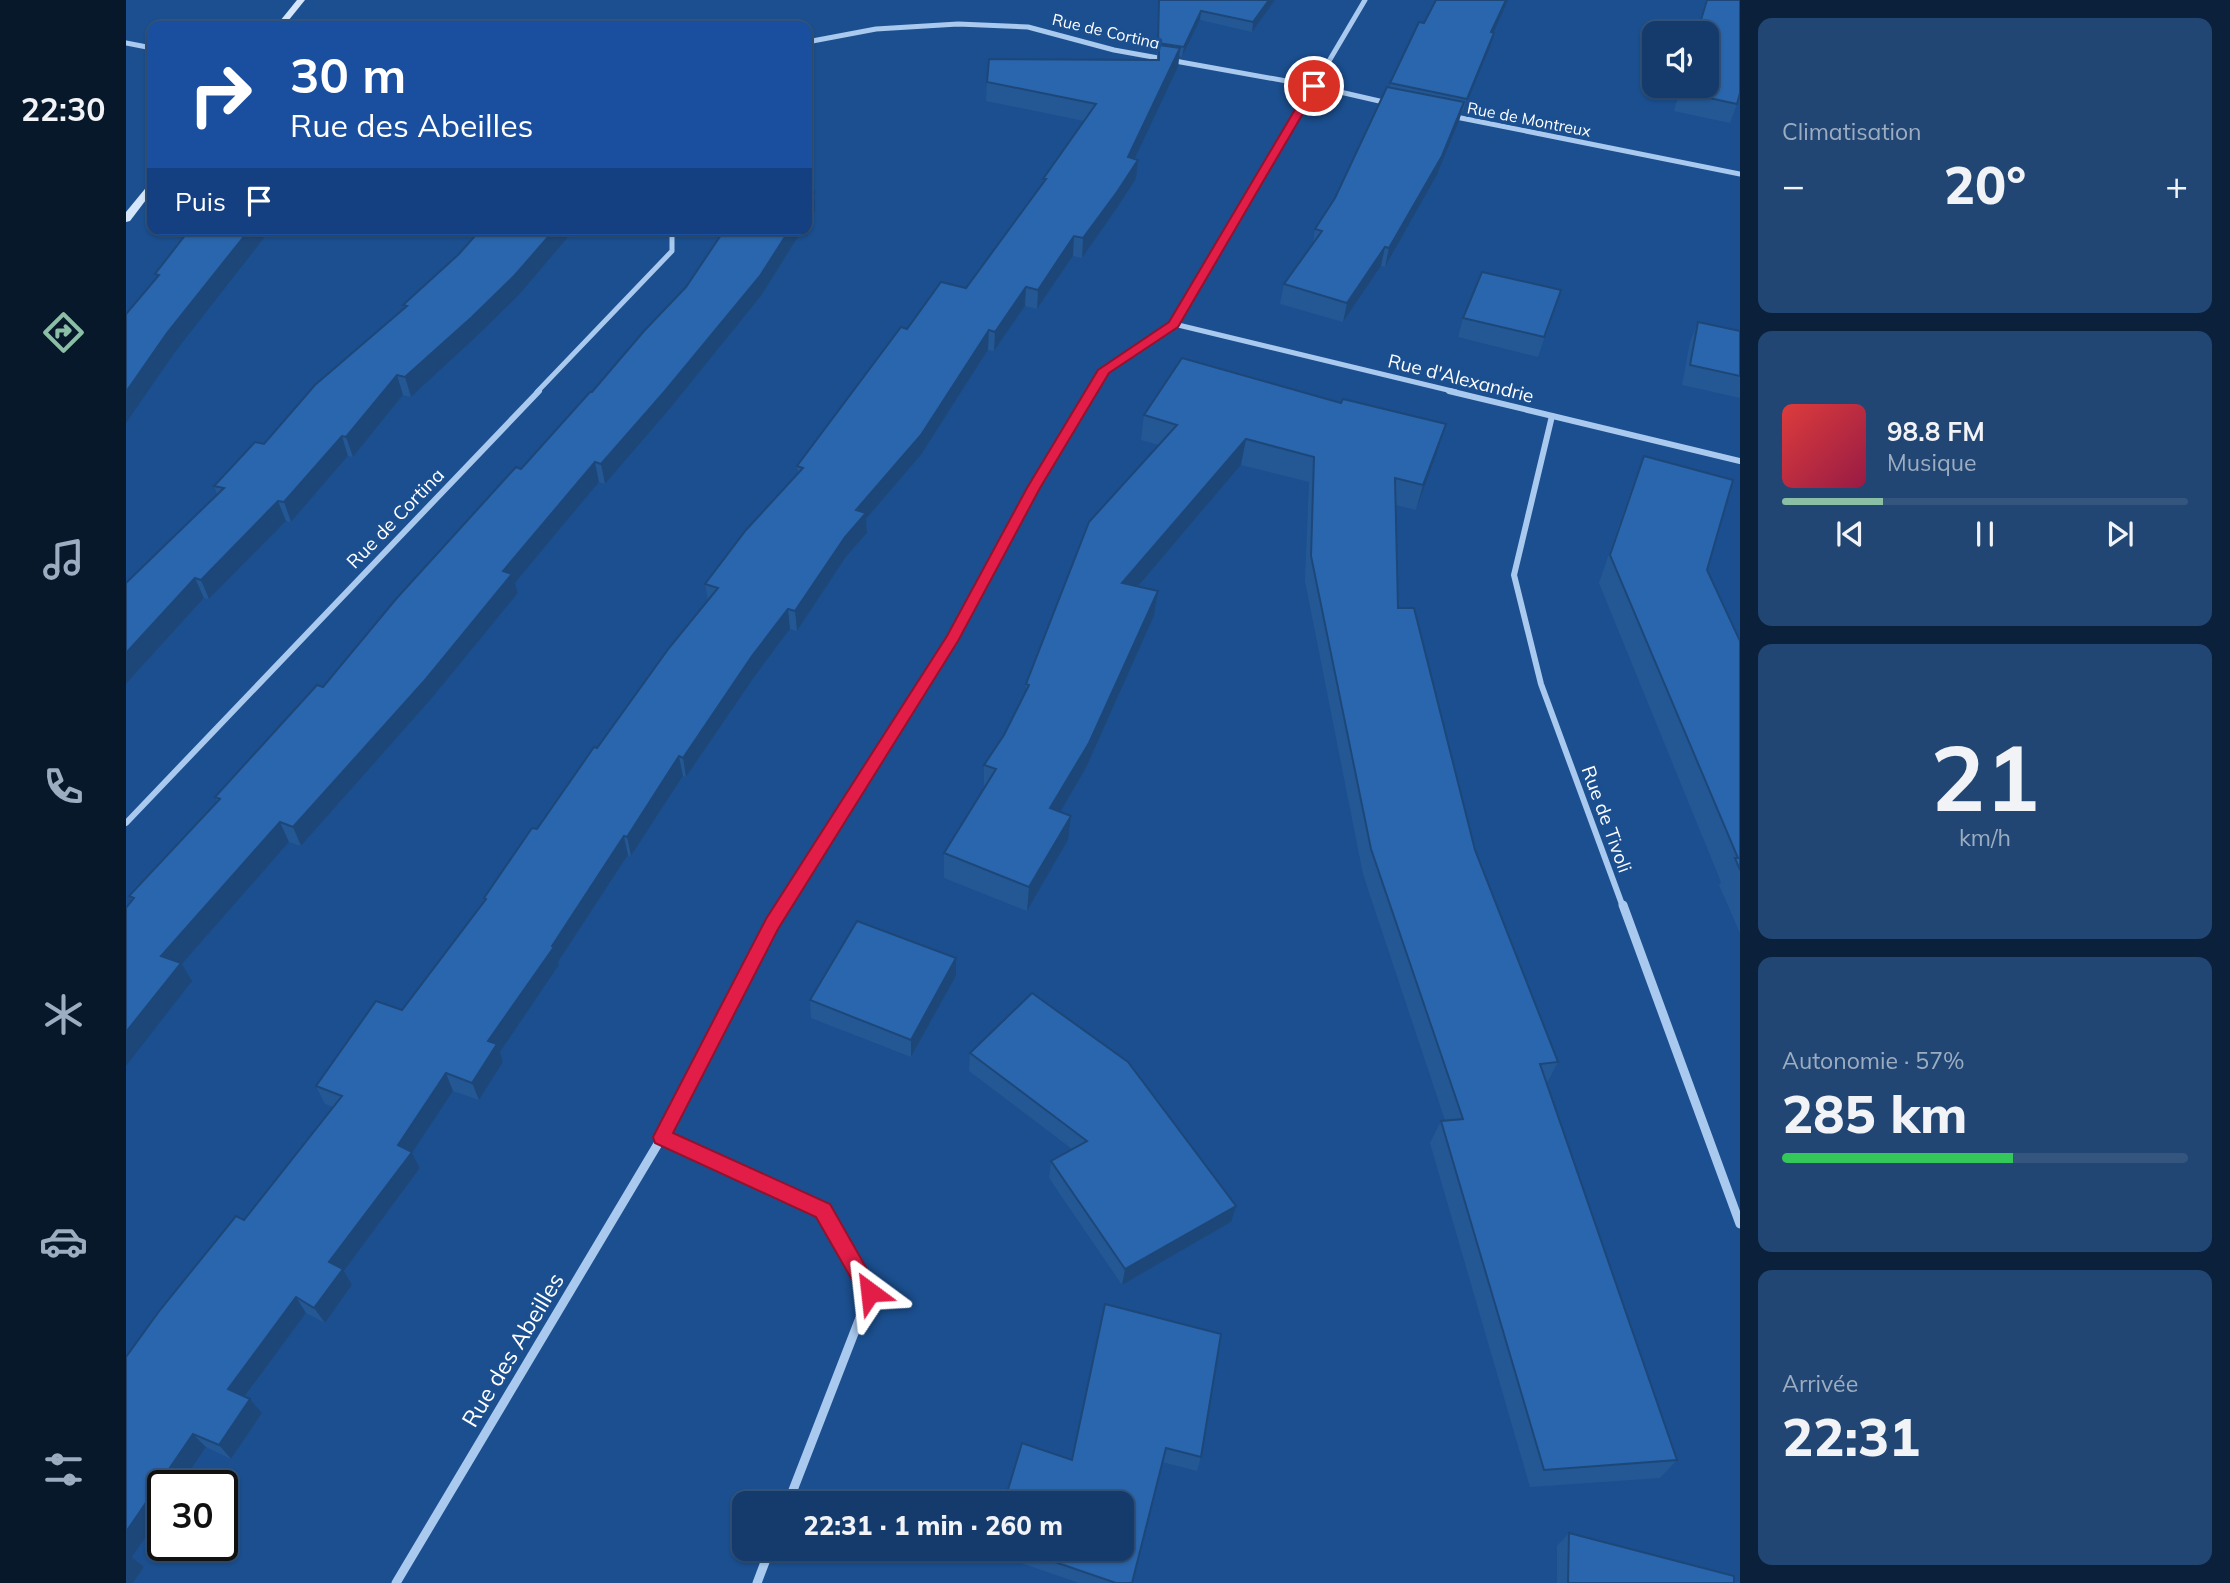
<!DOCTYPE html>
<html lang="fr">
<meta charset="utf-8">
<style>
body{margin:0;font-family:Mulish,sans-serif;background:#214673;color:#f1f3f6;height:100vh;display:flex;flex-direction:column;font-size:26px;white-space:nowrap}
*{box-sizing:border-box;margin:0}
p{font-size:23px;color:#9dadc1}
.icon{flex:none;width:38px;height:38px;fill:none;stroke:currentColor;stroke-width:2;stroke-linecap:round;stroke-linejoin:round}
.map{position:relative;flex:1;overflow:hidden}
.side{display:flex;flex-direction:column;gap:18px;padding:18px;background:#0b203b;width:490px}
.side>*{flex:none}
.banner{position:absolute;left:21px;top:21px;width:665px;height:214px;border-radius:14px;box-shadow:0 2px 5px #0004,0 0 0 2px #33557e;background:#1a4fa0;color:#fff;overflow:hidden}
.tools{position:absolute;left:1516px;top:21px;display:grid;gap:14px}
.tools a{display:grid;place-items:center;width:77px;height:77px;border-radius:14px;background:#143b6b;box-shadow:0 2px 5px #0004,0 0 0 2px #33557e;font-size:35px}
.speed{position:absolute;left:21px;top:1470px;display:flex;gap:14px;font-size:35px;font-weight:700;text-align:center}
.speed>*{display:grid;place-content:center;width:91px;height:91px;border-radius:50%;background:#143b6b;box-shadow:0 2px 5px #0004,0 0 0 2px #33557e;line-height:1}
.speed .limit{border:4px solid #111;border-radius:10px;background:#fff;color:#111}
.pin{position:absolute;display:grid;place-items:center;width:60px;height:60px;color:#fff;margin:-30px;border:4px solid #fff;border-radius:50%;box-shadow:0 2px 7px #0007}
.me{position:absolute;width:77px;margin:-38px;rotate:330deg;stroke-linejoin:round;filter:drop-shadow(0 0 5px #0008)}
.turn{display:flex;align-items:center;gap:24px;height:147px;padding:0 28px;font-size:32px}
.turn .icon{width:91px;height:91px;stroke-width:2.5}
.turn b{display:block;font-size:49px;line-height:60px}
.then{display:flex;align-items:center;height:66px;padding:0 28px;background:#0003;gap:14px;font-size:26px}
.big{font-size:52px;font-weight:800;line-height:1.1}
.side .tile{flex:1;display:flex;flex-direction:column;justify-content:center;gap:10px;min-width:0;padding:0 24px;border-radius:14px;background:#214673}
.side .dial{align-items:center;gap:0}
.dial b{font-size:91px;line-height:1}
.song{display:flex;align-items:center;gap:21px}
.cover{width:84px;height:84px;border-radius:10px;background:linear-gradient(135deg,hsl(0 70% 55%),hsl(340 70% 35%))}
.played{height:7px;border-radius:4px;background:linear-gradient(90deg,#8abfa5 25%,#33557e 25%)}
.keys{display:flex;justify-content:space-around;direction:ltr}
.heat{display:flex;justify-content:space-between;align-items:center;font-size:38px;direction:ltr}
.charge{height:10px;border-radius:5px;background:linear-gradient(90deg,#34c759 57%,#33557e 0)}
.trip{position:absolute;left:606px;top:1491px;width:402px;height:70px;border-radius:14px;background:#143b6b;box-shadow:0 2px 5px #0004,0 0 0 2px #33557e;font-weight:800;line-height:70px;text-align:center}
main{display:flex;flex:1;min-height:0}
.dock{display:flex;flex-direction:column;width:126px;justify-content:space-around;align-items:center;background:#08182b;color:#9dadc1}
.dock .icon{width:49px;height:49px}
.dock .active{color:#8abfa5}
.dock b{font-size:32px;color:#f1f3f6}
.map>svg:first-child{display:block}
</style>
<main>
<nav class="dock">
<b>22:30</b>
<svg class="icon active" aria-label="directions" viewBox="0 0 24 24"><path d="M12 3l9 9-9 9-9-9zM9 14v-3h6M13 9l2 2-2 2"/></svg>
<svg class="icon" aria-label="music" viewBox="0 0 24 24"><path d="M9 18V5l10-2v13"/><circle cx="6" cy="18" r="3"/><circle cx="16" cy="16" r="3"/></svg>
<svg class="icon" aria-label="phone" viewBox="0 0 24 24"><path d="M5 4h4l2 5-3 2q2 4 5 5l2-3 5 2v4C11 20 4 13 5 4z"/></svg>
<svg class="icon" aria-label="climate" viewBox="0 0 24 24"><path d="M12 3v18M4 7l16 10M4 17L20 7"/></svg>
<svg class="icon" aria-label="car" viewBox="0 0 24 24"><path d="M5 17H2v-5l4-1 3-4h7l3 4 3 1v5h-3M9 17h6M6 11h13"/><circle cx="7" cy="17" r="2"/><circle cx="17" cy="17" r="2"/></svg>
<svg class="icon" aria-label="filters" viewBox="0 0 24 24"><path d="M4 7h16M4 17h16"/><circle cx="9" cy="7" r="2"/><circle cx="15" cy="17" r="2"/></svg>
</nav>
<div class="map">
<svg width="1614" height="1583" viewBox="0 0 1614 1583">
<rect width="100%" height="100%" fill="#1b4f8f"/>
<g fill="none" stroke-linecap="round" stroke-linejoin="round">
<g stroke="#a9c9ee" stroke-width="5">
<polyline points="681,42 750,29 832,24 902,27 988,50 1188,86 1262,103"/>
<polyline points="0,43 26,48"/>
<polyline points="1325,116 1614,174"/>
<polyline points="1048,324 1330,392"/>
<polyline points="411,392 546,251 546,229"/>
<polyline points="965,392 978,370 1048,324 1239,0"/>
</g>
<g stroke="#a9c9ee" stroke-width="6">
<polyline points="1323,391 1614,461"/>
<polyline points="1426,416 1388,575 1415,684 1497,907"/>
<polyline points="0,823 413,391"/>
<polyline points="657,907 827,638 907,488 966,391"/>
</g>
<g stroke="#a9c9ee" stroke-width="9">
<polyline points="1497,905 1614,1224"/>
<polyline points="536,1137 697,1211 744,1292 662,1503"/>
<polyline points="270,1583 536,1137 658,905"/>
<polyline points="631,1583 644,1549"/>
</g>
<g fill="#d6e6fa" fill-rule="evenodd">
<polygon points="171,0 179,0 158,26 150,26"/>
<polygon points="26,183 26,192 4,221 0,222 0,212 23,184"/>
</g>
</g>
<g fill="#245895">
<polygon points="1032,0 1149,0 1126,32 1074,20 1056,57 1053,56 1052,67 1008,159 1010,179 989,211 956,258 947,256 911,309 899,306 868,351 862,350 795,455 740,519 741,533 720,557 671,631 664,629 629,676 560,777 557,776 505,856 502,855 432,962 433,965 374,1052 377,1062 353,1100 327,1091 286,1153 294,1168 218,1271 226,1285 199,1323 180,1313 119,1397 124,1399 136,1413 105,1459 80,1447 54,1486 37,1486 37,1512 6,1557 18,1567 7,1583 0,1357 118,1220 208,1107 199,1104 190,1086 276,1010 359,901 358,898 411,829 582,601 579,584 672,473 671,466 781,329 840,288 917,183 917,179 958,121 860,101 861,82 1031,60"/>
<polygon points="1580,0 1614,0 1611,104 1604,123 1548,111 1555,86 1580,86 1580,33 1570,33"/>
<polygon points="1298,23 1368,33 1365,45 1337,112 1336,111 1333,121 1311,175 1259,267 1255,266 1217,322 1154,304 1158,284 1187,243 1189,229 1209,198 1264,87 1264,83"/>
<polygon points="355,229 449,229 393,295 350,337 285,397 277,395 227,457 222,456 165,522 160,521 83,599 78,598 0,684 91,494 88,486 138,444 278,308 277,305 333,254"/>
<polygon points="599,229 677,229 635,296 542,411 479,484 473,482 389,583 392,593 306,698 175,846 163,842 56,964 66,981 3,896 91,802 89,797 197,687 395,469 466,392 560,287"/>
<polygon points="1435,290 1412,357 1332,337 1337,318"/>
<polygon points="1572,322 1614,331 1614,398 1556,385 1564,342"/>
<polygon points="1215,403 1320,424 1312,450 1290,510 1270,505 1272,608 1349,850 1432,1062 1421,1083 1551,1460 1534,1478 1404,1487 1304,1143 1315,1121 1319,1120 1237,874 1179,581 1183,482 1115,465 1012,587 1032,591 1028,616 960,768 934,812 942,840 901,911 818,878 818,853 858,790 858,765 878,735 900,690 900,684 1033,445 1015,440 1018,415"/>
<polygon points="1518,456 1581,570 1614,641 1614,933 1593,885 1595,882 1473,583 1507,484"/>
<polygon points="830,976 785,1057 685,1018 684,1000"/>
<polygon points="844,1053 1105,1222 996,1285 923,1178 925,1161 946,1149 843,1071"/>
<polygon points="979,1304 1075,1457 1071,1471 1036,1462 1006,1583 953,1583 866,1553 866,1549 996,1549 946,1460"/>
<polygon points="1443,1533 1608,1583 1431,1583 1431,1546"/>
</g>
<g fill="#1d4779">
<polygon points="1143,0 1149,0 1126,32 1127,22"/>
<polygon points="1380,0 1382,0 1362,45 1365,32"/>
<polygon points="1075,11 1074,20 1056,57 1058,47"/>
<polygon points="1368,33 1365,45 1337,112 1341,99"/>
<polygon points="1054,48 1052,67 1000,177 1002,157"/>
<polygon points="1338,102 1333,121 1311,175 1259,267 1263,248"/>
<polygon points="1012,160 1010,179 989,211 956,258 957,238"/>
<polygon points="688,192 689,211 681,224 681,203"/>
<polygon points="124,229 145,229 49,352 0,423 0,392 41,333"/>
<polygon points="429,229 449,229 393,295 350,337 285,397 279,377"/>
<polygon points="664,229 677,229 635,296 542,411 479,484 475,464"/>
<polygon points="948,236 947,256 911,309 912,290"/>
<polygon points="1259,247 1255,266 1217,322 1221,303"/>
<polygon points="900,287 899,306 868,351 869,332"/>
<polygon points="863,330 862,350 795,455 740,519 741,533 720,557 671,631 669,611 719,537 730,510"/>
<polygon points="271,375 277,395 227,457 220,437"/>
<polygon points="1320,424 1312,450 1290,510 1297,485"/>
<polygon points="216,436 222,456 165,522 158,502"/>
<polygon points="1120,439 1115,465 993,609 996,583"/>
<polygon points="469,462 473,482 389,583 392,593 306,698 175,846 167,827 377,571"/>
<polygon points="152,501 160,521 83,599 75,580"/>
<polygon points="69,578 78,598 0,684 0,653"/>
<polygon points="1032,591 1028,616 960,768 922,833 924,808"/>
<polygon points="662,609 664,629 629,676 560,777 557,758 626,656"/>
<polygon points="553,756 557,776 505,856 501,837"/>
<polygon points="945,816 942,840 901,911 903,887"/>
<polygon points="154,822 163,842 56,964 66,981 0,1066 0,1032 35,956"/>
<polygon points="498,836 502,855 432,962 433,965 374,1052 377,1062 353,1100 346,1083 362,1041"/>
<polygon points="830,958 830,976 785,1057 785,1040"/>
<polygon points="320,1073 327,1091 286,1153 294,1168 218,1271 226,1285 199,1323 188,1308 203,1262 272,1145"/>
<polygon points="1110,1206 1105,1222 996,1285 999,1269"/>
<polygon points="170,1297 180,1313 114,1403 102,1389"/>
<polygon points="124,1399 136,1413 105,1459 93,1445"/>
<polygon points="67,1434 80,1447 54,1486 37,1486 37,1512 6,1557 18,1567 7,1583 0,1583 0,1532"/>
</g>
<g fill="#2a66ad" stroke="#1d4779" stroke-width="2">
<polygon points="1033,0 1143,0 1127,22 1075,11 1058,47 1032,43"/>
<polygon points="1310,0 1380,0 1365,32 1368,33 1341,99 1264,83 1293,22 1298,23"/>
<polygon points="1581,0 1614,0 1614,93 1611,104 1555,92 1556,86 1580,86 1580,33 1571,33"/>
<polygon points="1033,45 1054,48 1002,157 1012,160 991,192 957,238 948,236 912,290 900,287 869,332 863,330 795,435 730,510 740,513 719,537 669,611 662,609 626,656 557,758 553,756 501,837 498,836 426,946 428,947 362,1041 371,1044 346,1083 320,1073 272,1145 286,1152 203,1262 217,1269 188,1308 170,1297 102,1389 124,1399 93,1445 67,1434 0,1532 0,1357 34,1310 110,1216 118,1220 216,1096 190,1086 250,1001 276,1010 360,899 358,898 406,828 411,829 468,747 471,748 543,648 592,588 579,584 620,530 677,468 671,466 775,327 781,329 815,282 840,288 920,179 917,179 970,104 861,82 863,59 1033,60"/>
<polygon points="1261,87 1338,102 1316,156 1263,248 1259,247 1221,303 1158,284 1196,231 1189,229 1209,198"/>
<polygon points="681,172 688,192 681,203"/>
<polygon points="64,229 124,229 41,333 0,392 0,314 33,275 29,274"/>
<polygon points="355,229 429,229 389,275 346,317 279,377 271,375 220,437 216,436 158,502 152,501 75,580 69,578 0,653 0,583 98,488 88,486 129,442 138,444 189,385 281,306 277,305 333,254"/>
<polygon points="599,229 664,229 634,276 539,391 475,464 469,462 377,571 386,574 300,679 167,827 154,822 35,956 55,963 0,1032 0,908 8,898 3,896 94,799 89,797 191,685 197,687 270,599 390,467 395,469 464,392 466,392 518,331 560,287"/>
<polygon points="1356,272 1435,290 1418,337 1337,318"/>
<polygon points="1572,322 1614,331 1614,376 1564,365"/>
<polygon points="1056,358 1215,403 1217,399 1320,424 1297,485 1269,478 1272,608 1288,608 1349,850 1432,1062 1414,1064 1551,1460 1418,1470 1315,1121 1337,1119 1245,849 1185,556 1188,457 1120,439 996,583 1032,591 963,743 924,808 945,816 903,887 818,853 870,769 858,765 878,735 903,685 900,684 963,522 1051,425 1018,415"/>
<polygon points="1518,456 1607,480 1581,570 1614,641 1614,870 1609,858 1612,858 1484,555"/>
<polygon points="731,921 830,958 785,1040 684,1000"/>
<polygon points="906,993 1002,1062 1110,1206 999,1269 925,1161 961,1141 844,1053"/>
<polygon points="979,1304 1095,1334 1075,1457 1040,1448 1006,1583 990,1583 891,1549 996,1549 996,1503 878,1503 896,1443 946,1460"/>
<polygon points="1443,1533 1608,1576 1608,1583 1442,1583"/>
</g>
<polygon fill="#e11d48" stroke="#92132f" stroke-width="2" points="1188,83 1193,86 1052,327 983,373 914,488 832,641 652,929 547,1133 704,1204 754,1292 751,1299 744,1301 737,1299 690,1217 529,1143 527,1137 640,919 821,636 901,488 972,370 1043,322 1183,86"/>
<g text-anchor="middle" stroke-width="7" stroke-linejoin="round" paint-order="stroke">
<g font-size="16" fill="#fff" stroke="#1b4f8f">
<text transform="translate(980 31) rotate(13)" y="6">Rue de Cortina</text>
<text transform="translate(1403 119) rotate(11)" y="6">Rue de Montreux</text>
</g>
<g font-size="19" fill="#fff" stroke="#1b4f8f">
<text transform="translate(1335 378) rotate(14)" y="7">Rue d'Alexandrie</text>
<text transform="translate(269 518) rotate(-46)" y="7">Rue de Cortina</text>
<text transform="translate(1481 819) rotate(70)" y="7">Rue de Tivoli</text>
</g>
<g font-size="23" fill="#fff" stroke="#1b4f8f">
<text transform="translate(387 1350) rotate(-59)" y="8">Rue des Abeilles</text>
</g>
</g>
</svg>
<div class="tools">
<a><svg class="icon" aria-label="sound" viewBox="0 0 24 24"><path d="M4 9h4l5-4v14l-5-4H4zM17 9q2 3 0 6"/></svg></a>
</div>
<div class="speed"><div class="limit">30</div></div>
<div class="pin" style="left:1188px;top:86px;background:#d93025"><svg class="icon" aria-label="arrive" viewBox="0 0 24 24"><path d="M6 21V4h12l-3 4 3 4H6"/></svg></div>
<svg class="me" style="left:744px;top:1292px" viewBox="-20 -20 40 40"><path d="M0-17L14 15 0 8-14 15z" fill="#e11d48" stroke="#fff" stroke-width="4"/></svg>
<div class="trip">22:31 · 1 min · 260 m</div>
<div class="banner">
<div class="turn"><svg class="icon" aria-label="right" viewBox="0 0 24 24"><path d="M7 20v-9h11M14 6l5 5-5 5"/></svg><div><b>30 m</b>Rue des Abeilles</div></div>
<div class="then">Puis<svg class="icon" aria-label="arrive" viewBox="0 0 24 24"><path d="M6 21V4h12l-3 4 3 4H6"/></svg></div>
</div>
</div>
<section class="side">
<div class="tile"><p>Climatisation</p>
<div class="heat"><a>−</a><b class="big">20°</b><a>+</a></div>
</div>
<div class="tile">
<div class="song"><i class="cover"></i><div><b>98.8 FM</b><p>Musique</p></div></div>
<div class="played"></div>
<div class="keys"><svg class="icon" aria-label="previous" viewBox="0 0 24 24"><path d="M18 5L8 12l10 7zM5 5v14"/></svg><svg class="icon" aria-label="pause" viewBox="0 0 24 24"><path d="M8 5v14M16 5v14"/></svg><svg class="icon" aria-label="next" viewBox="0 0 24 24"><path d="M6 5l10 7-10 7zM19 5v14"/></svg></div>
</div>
<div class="tile dial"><b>21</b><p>km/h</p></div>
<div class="tile"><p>Autonomie · 57%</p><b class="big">285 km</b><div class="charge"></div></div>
<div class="tile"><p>Arrivée</p><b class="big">22:31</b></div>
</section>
</main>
